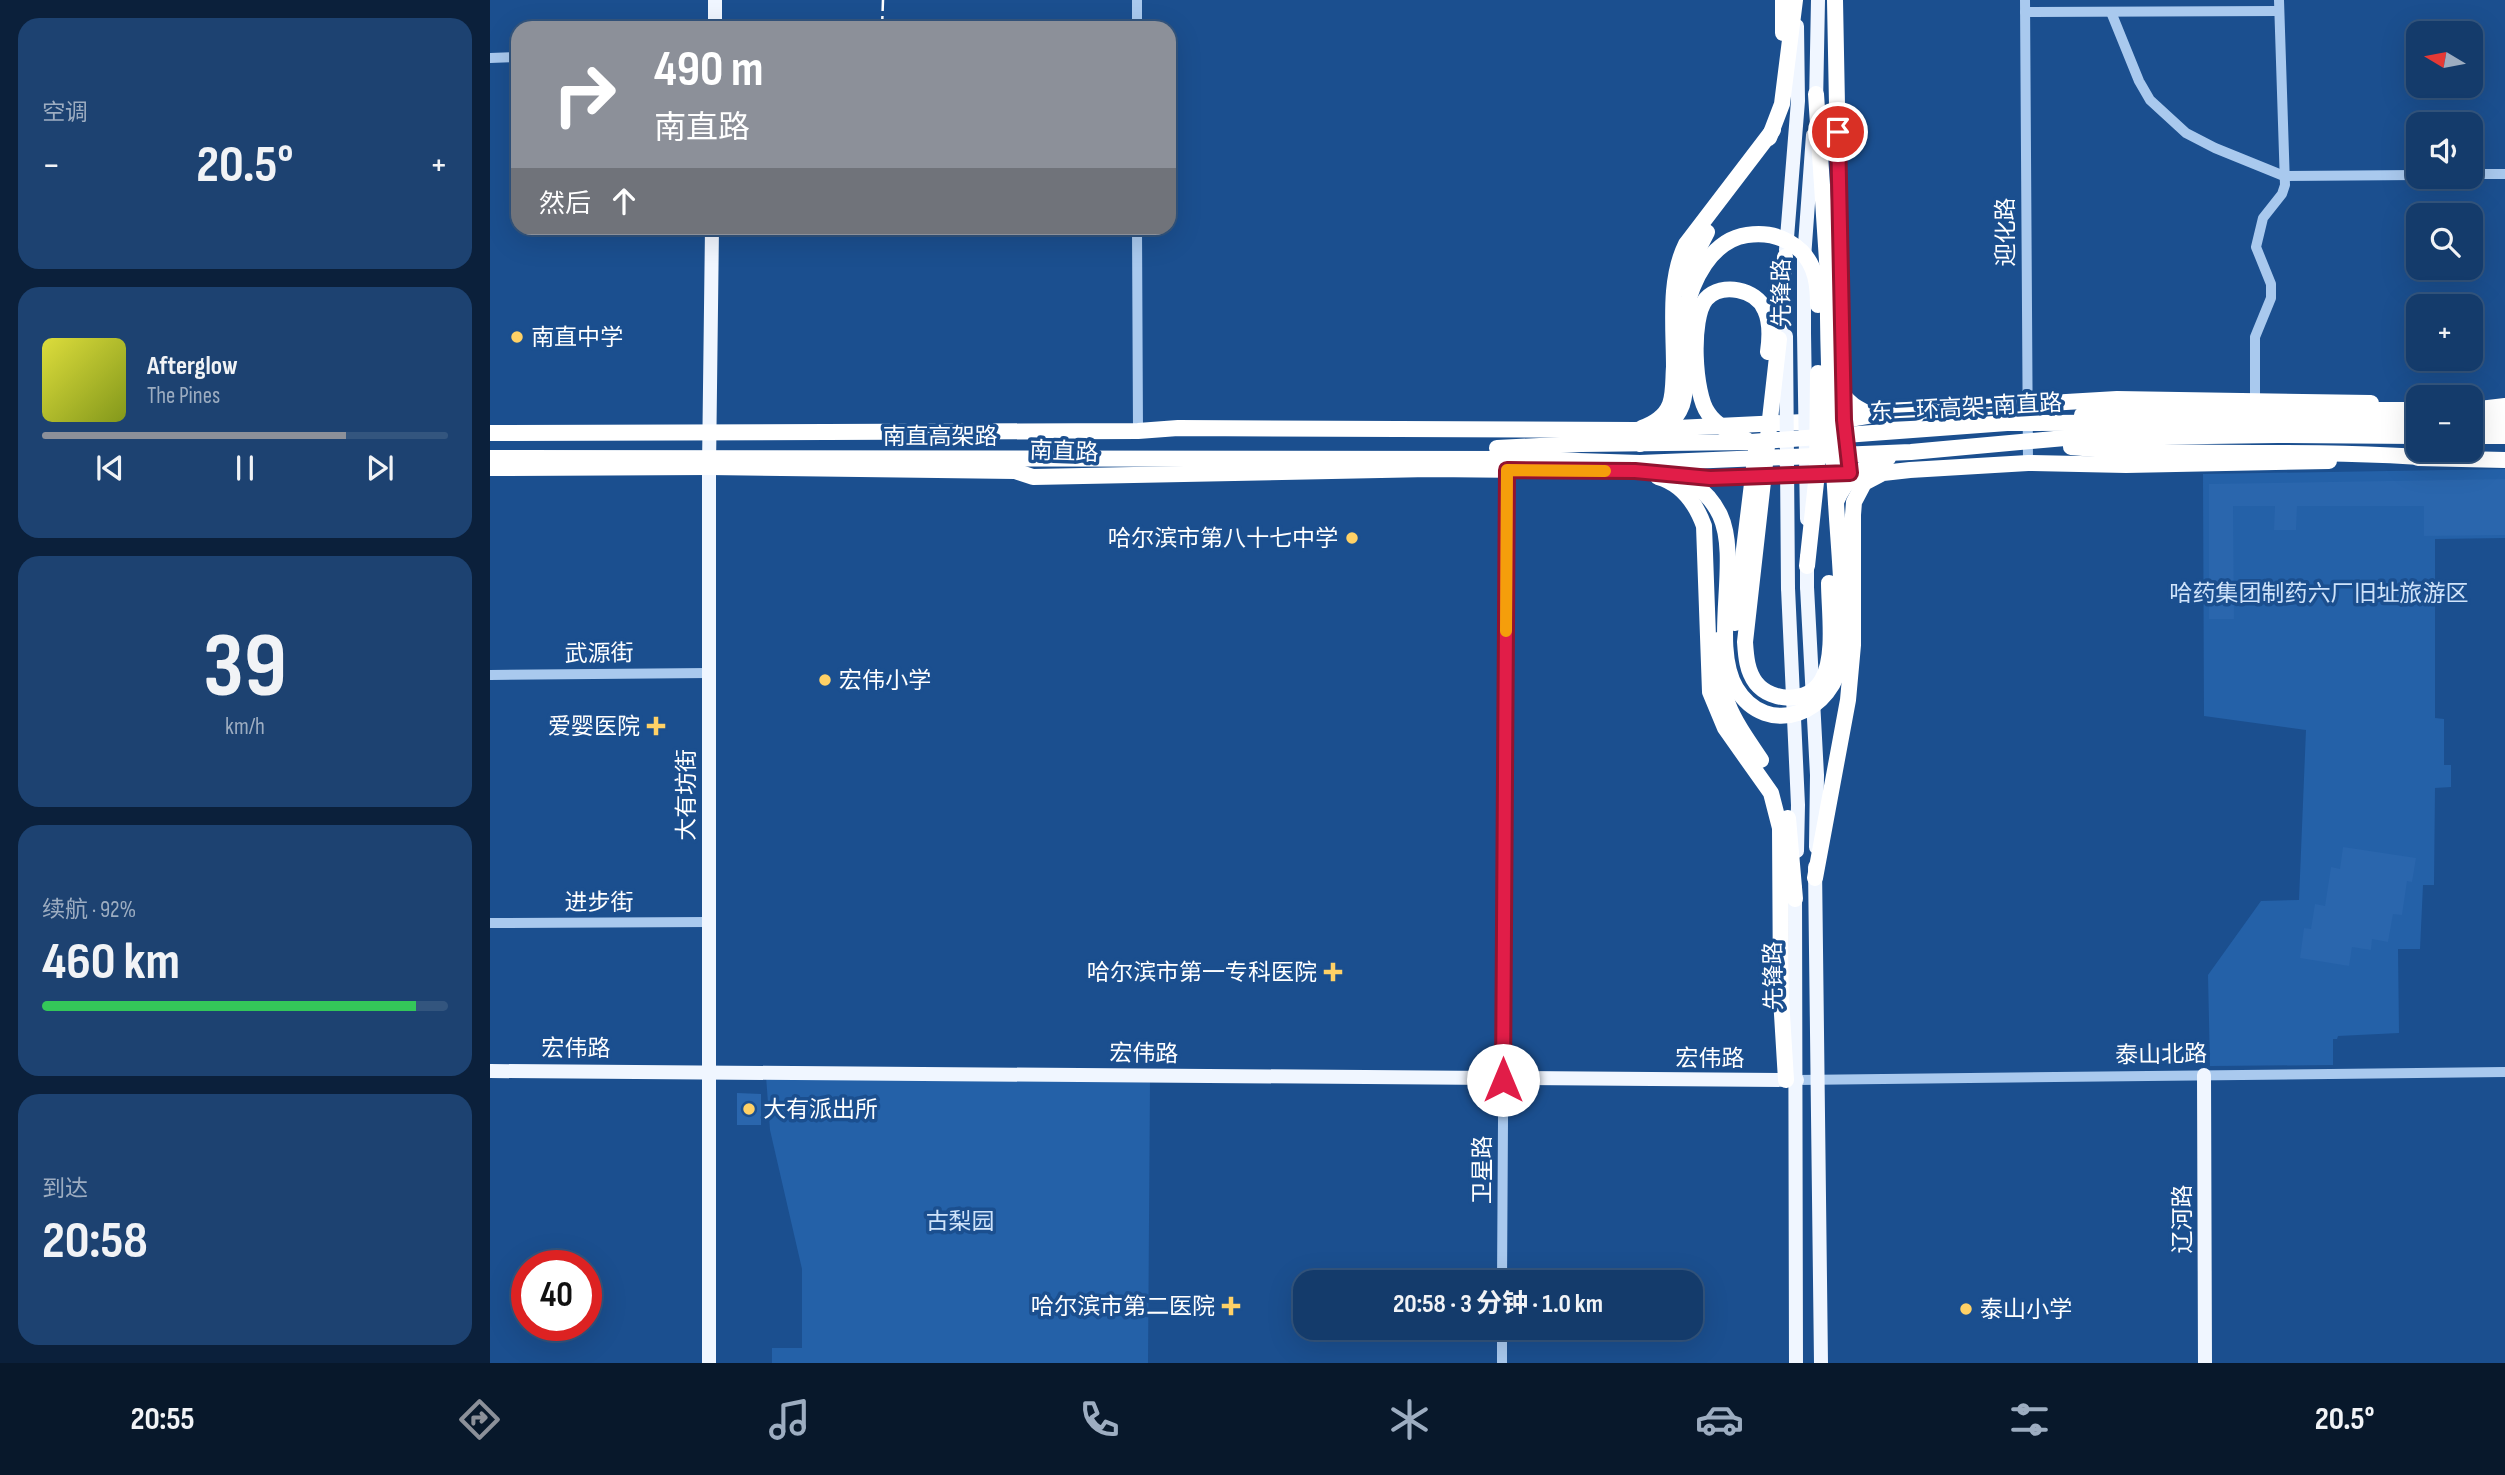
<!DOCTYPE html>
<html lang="zh">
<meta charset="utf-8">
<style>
body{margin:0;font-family:"Sofia Sans Condensed","Noto Sans SC",sans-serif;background:#1d4271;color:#f1f3f6;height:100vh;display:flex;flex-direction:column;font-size:26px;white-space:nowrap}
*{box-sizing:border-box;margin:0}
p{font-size:23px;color:#9dadc1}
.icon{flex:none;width:38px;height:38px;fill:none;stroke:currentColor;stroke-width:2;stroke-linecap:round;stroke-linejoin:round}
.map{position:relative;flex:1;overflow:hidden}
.side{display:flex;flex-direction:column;gap:18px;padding:18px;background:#0b203b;width:490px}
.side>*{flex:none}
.guide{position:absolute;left:21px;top:21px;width:665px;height:214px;border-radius:21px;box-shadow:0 7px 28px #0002,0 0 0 2px #33557e;background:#8c9099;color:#fff;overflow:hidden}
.needle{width:46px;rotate:280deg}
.tools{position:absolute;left:1916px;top:21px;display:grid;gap:14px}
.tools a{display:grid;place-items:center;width:77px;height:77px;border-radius:14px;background:#143b6b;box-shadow:0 7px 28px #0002,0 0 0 2px #33557e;font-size:35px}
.speed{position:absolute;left:21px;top:1250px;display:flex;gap:14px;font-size:35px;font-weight:700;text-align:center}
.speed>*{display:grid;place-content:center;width:91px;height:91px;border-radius:50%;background:#143b6b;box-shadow:0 7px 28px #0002,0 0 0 2px #33557e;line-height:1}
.speed .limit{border:10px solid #d22;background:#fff;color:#111}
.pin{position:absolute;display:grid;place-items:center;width:60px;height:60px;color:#fff;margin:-30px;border:4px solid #fff;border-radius:50%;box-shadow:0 2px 7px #0007}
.me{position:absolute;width:77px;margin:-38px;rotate:0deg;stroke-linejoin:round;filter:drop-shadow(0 0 5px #0008)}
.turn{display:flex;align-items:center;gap:24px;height:147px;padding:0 28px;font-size:32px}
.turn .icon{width:91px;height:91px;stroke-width:2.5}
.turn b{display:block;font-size:49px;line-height:60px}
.then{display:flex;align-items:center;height:66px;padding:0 28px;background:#0003;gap:14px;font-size:26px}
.big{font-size:52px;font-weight:700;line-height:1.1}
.side .tile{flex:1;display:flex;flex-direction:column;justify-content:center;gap:10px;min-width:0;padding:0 24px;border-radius:21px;background:#1d4271}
.side .dial{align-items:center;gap:0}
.dial b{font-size:91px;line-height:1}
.song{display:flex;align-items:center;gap:21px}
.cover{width:84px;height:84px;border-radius:10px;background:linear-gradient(135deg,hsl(60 70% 55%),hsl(70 70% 35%))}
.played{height:7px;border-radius:4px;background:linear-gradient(90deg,#8c9099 75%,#33557e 75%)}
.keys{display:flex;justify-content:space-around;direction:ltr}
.heat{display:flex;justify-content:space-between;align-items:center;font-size:38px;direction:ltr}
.charge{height:10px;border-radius:5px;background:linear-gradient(90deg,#34c759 92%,#33557e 0)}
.trip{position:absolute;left:803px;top:1270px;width:410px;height:70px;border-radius:21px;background:#143b6b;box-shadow:0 7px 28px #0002,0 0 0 2px #33557e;font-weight:700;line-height:70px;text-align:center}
.tab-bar{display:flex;height:112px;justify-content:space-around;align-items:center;background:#08182b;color:#9dadc1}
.tab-bar .icon{width:49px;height:49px}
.tab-bar .on{color:#8c9099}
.tab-bar b{font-size:32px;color:#f1f3f6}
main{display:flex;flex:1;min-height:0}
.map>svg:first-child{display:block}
</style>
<main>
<section class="side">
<div class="tile"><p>空调</p>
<div class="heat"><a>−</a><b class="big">20.5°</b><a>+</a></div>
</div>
<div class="tile">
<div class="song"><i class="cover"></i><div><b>Afterglow</b><p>The Pines</p></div></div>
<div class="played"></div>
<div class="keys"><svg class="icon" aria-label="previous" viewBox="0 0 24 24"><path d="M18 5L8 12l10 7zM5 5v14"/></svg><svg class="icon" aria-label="pause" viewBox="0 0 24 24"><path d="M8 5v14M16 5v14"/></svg><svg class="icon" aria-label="next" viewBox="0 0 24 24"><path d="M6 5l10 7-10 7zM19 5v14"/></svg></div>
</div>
<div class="tile dial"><b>39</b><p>km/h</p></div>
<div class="tile"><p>续航 · 92%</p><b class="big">460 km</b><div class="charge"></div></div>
<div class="tile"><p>到达</p><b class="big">20:58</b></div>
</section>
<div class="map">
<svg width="2015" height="1363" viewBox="0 0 2015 1363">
<rect width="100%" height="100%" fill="#1b4f8f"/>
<g fill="#2461a8">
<polygon points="2015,469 2015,538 1945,539 1945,718 1954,719 1954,765 1961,765 1961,787 1945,788 1944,885 1933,885 1930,949 1908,949 1909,1033 1848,1036 1847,1039 1843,1039 1843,1065 1720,1066 1718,975 1771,901 1809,900 1816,730 1714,716 1713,474"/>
<polygon points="276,1076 660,1082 658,1363 282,1363 282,1348 312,1348 312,1269 280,1130"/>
</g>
<g fill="#2a66ad">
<polygon points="2015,479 2015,535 1934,536 1934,506 1807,506 1806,530 1784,530 1785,506 1743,506 1744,619 1719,619 1719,484"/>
<polygon points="1853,847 1926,858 1922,882 1917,881 1912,915 1903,914 1898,942 1882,939 1881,950 1862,947 1859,966 1810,958 1814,928 1821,929 1825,904 1835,906 1841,867 1850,869"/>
<polygon points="247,1093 271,1094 271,1125 247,1125"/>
</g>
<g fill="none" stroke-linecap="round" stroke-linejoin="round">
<g stroke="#a9c9ee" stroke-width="10">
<polyline points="647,0 647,28"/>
<polyline points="1535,0 1538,463"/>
<polyline points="1535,12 1789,11"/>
<polyline points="1621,12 1649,81 1660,100 1696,133 1725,148 1794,176 1928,175"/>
<polyline points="0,58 28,57"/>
<polyline points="1981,174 2015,174"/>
<polyline points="647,228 648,431"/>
<polyline points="1765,400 1765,337 1781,298 1781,284 1766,247 1773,218 1792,194 1795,185 1789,0"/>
<polyline points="0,675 219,673"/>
<polyline points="0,923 218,922"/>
<polyline points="1307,1080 2015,1072"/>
<polyline points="1012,1283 1017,470"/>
<polyline points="1012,1363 1012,1328"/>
</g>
<g stroke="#f0f6ff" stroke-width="14">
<polyline points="225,28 225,0"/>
<polyline points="1326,104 1328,0"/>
<polyline points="1296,250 1308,101 1307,26"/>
<polyline points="1314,333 1314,258 1323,135"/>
<polyline points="1317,587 1327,775 1326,847"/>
<polyline points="1298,588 1308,805 1307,851"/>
<polyline points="1325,867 1331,1363"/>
<polyline points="1305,888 1306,1363"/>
<polyline points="0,1071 1307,1080"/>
<polyline points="1714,1075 1715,1363"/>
<polyline points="219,1363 219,467 222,228"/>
</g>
<g stroke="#fff" stroke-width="16">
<polyline points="1345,0 1352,368 1358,467"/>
<polyline points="1293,33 1293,0"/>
<polyline points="1326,94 1338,276"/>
<polyline points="1279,138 1292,104 1305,0"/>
<polyline points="1195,289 1198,269 1217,232"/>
<polyline points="1289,339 1295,257"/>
<polyline points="1981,410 2015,406"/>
<polyline points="1410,412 1627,399 1881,403"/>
<polyline points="1981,421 2015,421"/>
<polyline points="1788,422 1928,422"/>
<path d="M1152,428C1164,423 1175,417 1180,404C1184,393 1183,379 1184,367C1184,327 1178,280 1196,244L1283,130"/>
<polyline points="0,433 648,431 688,428 1145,430 1354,420 1388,414"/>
<polyline points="1788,435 1928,436"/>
<polyline points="1981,436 2015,436"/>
<polyline points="1928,458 2015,460"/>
<polyline points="0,468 219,467 525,471 543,477 940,469 1145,471 1220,478 1360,473 1374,483"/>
<path d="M1168,477C1193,484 1206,504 1214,526L1220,692L1235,728L1281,793L1290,828L1291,998L1296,1080"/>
<path d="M1228,640C1231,701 1237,710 1271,760"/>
<polyline points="1298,818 1305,899"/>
<polyline points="1325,878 1358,700 1363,645 1363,515 1364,502 1374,483 1393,473 1420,470 1538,463 1636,465 1839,461"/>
</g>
<polyline stroke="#fff" stroke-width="2.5" stroke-dasharray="12 5" stroke-linecap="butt" points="392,28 393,0"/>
<g stroke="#f0f6ff" stroke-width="14">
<polyline points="1314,333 1317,519"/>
<polyline points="1296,336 1298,588"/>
<polyline points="1317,557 1317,587"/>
</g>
<g stroke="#fff" stroke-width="16">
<path d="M1289,339L1255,642C1256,657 1257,671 1266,683C1282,703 1319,703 1332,680C1346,657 1339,609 1339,583"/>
<path d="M1341,372C1356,415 1385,419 1426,416"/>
<polyline points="1592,415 1636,410 1928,410"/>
<path d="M1257,440C1243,434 1226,426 1218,413C1204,394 1200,318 1216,299C1232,282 1266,289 1275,310C1281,323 1280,338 1278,352"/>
<path d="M1150,444C1167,434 1185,424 1192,405C1201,375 1190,344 1195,314C1201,282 1221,240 1257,235C1277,232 1296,237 1311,251C1326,266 1328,285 1328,305"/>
<path d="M1581,447C1701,458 1822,448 1942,458"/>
<polyline points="1007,448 1091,444 1261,442 1517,423 1788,422"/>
<polyline points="0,458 1026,459 1150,463 1421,452 1575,438 1788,435"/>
<path d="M1165,467C1193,475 1217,488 1230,515C1251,560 1220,644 1246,688C1277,740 1346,713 1351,656C1355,606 1349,553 1346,503C1341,427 1337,352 1338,276"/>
<path d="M1346,502C1356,478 1373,465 1398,458"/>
<polyline points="1317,566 1327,473 1328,373"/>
<polyline points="1245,623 1266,451"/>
<polyline points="1236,705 1239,673"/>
</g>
</g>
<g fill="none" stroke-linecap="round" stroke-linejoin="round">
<defs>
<polyline id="route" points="1013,1080 1017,470 1145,471 1220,478 1360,473 1354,420 1348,132"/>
</defs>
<use href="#route" stroke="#92132f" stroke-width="18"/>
<use href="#route" stroke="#e11d48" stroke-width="12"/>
<polyline stroke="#f59e0b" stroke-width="12" points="1016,631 1017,470 1115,471"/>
</g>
<g fill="#ffd166" stroke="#1b4f8f" stroke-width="2.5">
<circle cx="27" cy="337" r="7"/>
<circle cx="862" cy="538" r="7"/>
<circle cx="335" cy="680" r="7"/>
<path d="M162.5 715.5h7v7h7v7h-7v7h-7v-7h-7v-7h7z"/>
<path d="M839.5 961.5h7v7h7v7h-7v7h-7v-7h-7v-7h7z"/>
<circle cx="259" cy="1109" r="7"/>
<path d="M737.5 1295.5h7v7h7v7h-7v7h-7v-7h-7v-7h7z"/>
<circle cx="1476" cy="1309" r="7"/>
</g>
<g text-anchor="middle" stroke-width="7" stroke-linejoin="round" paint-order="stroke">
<g font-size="23" fill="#fff" stroke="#1b4f8f">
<text transform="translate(1515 232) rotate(-90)" y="8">迎化路</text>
<text transform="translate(1291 293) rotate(-90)" y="8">先锋路</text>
<text transform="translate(1476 407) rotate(-3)" y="8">东二环高架-南直路</text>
<text x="450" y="444">南直高架路</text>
<text transform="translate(574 451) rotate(2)" y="8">南直路</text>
<text transform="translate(109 653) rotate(-1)" y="8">武源街</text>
<text transform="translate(196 795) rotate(-90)" y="8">大有坊街</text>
<text x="109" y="910">进步街</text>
<text transform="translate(1283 976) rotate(-91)" y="8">先锋路</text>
<text x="86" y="1056">宏伟路</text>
<text transform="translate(654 1053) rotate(1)" y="8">宏伟路</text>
<text transform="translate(1671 1054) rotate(-1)" y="8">泰山北路</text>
<text x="1220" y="1066">宏伟路</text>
<text transform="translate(992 1170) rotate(-90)" y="8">卫星路</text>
<text transform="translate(1692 1219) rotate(-90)" y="8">辽河路</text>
</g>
<g font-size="23" fill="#fff" stroke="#1b4f8f" text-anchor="start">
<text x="41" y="345">南直中学</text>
<text x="848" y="546" text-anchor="end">哈尔滨市第八十七中学</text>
<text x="349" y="688">宏伟小学</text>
<text x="150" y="734" text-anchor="end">爱婴医院</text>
<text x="827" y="980" text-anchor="end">哈尔滨市第一专科医院</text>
<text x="273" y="1117">大有派出所</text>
<text x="725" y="1314" text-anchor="end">哈尔滨市第二医院</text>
<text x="1490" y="1317">泰山小学</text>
</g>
<g font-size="23" fill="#cfe3fa" stroke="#1b4f8f">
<text x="1829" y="601">哈药集团制药六厂旧址旅游区</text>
<text x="470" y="1229">古梨园</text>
</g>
</g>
</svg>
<div class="tools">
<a><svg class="needle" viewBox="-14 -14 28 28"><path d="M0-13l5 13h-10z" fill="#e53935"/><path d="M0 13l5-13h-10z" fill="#9dadc1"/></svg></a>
<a><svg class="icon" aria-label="sound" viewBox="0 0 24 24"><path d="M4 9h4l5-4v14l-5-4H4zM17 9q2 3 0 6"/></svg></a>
<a><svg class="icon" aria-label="search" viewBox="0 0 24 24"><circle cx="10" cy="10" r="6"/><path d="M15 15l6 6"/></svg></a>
<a>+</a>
<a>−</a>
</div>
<div class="speed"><div class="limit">40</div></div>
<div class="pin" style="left:1348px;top:132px;background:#d93025"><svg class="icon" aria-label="arrive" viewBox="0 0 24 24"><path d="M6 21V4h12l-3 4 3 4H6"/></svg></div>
<svg class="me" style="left:1013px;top:1080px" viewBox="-20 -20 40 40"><circle r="19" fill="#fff"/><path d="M0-13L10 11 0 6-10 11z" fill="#e11d48"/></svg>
<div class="trip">20:58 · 3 分钟 · 1.0 km</div>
<div class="guide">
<div class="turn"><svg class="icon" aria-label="right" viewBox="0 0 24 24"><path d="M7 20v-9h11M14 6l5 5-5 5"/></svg><div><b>490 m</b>南直路</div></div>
<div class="then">然后<svg class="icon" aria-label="ahead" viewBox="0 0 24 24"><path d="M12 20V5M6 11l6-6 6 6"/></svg></div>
</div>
</div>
</main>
<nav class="tab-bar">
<b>20:55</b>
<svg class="icon on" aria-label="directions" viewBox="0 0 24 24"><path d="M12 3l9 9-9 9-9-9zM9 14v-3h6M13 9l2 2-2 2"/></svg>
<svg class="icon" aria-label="music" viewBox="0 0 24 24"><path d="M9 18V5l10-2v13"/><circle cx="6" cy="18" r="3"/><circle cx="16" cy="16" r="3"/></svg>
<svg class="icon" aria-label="phone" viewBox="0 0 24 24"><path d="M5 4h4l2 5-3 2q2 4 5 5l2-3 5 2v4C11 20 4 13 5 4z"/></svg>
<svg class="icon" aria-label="climate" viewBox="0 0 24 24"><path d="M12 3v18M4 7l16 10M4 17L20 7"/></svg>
<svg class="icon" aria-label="car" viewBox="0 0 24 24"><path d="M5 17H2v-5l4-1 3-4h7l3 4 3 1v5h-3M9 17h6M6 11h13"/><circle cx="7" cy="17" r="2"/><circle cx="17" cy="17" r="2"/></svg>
<svg class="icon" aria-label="filters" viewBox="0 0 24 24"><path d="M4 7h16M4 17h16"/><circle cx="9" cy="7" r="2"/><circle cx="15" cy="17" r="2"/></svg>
<b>20.5°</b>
</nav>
